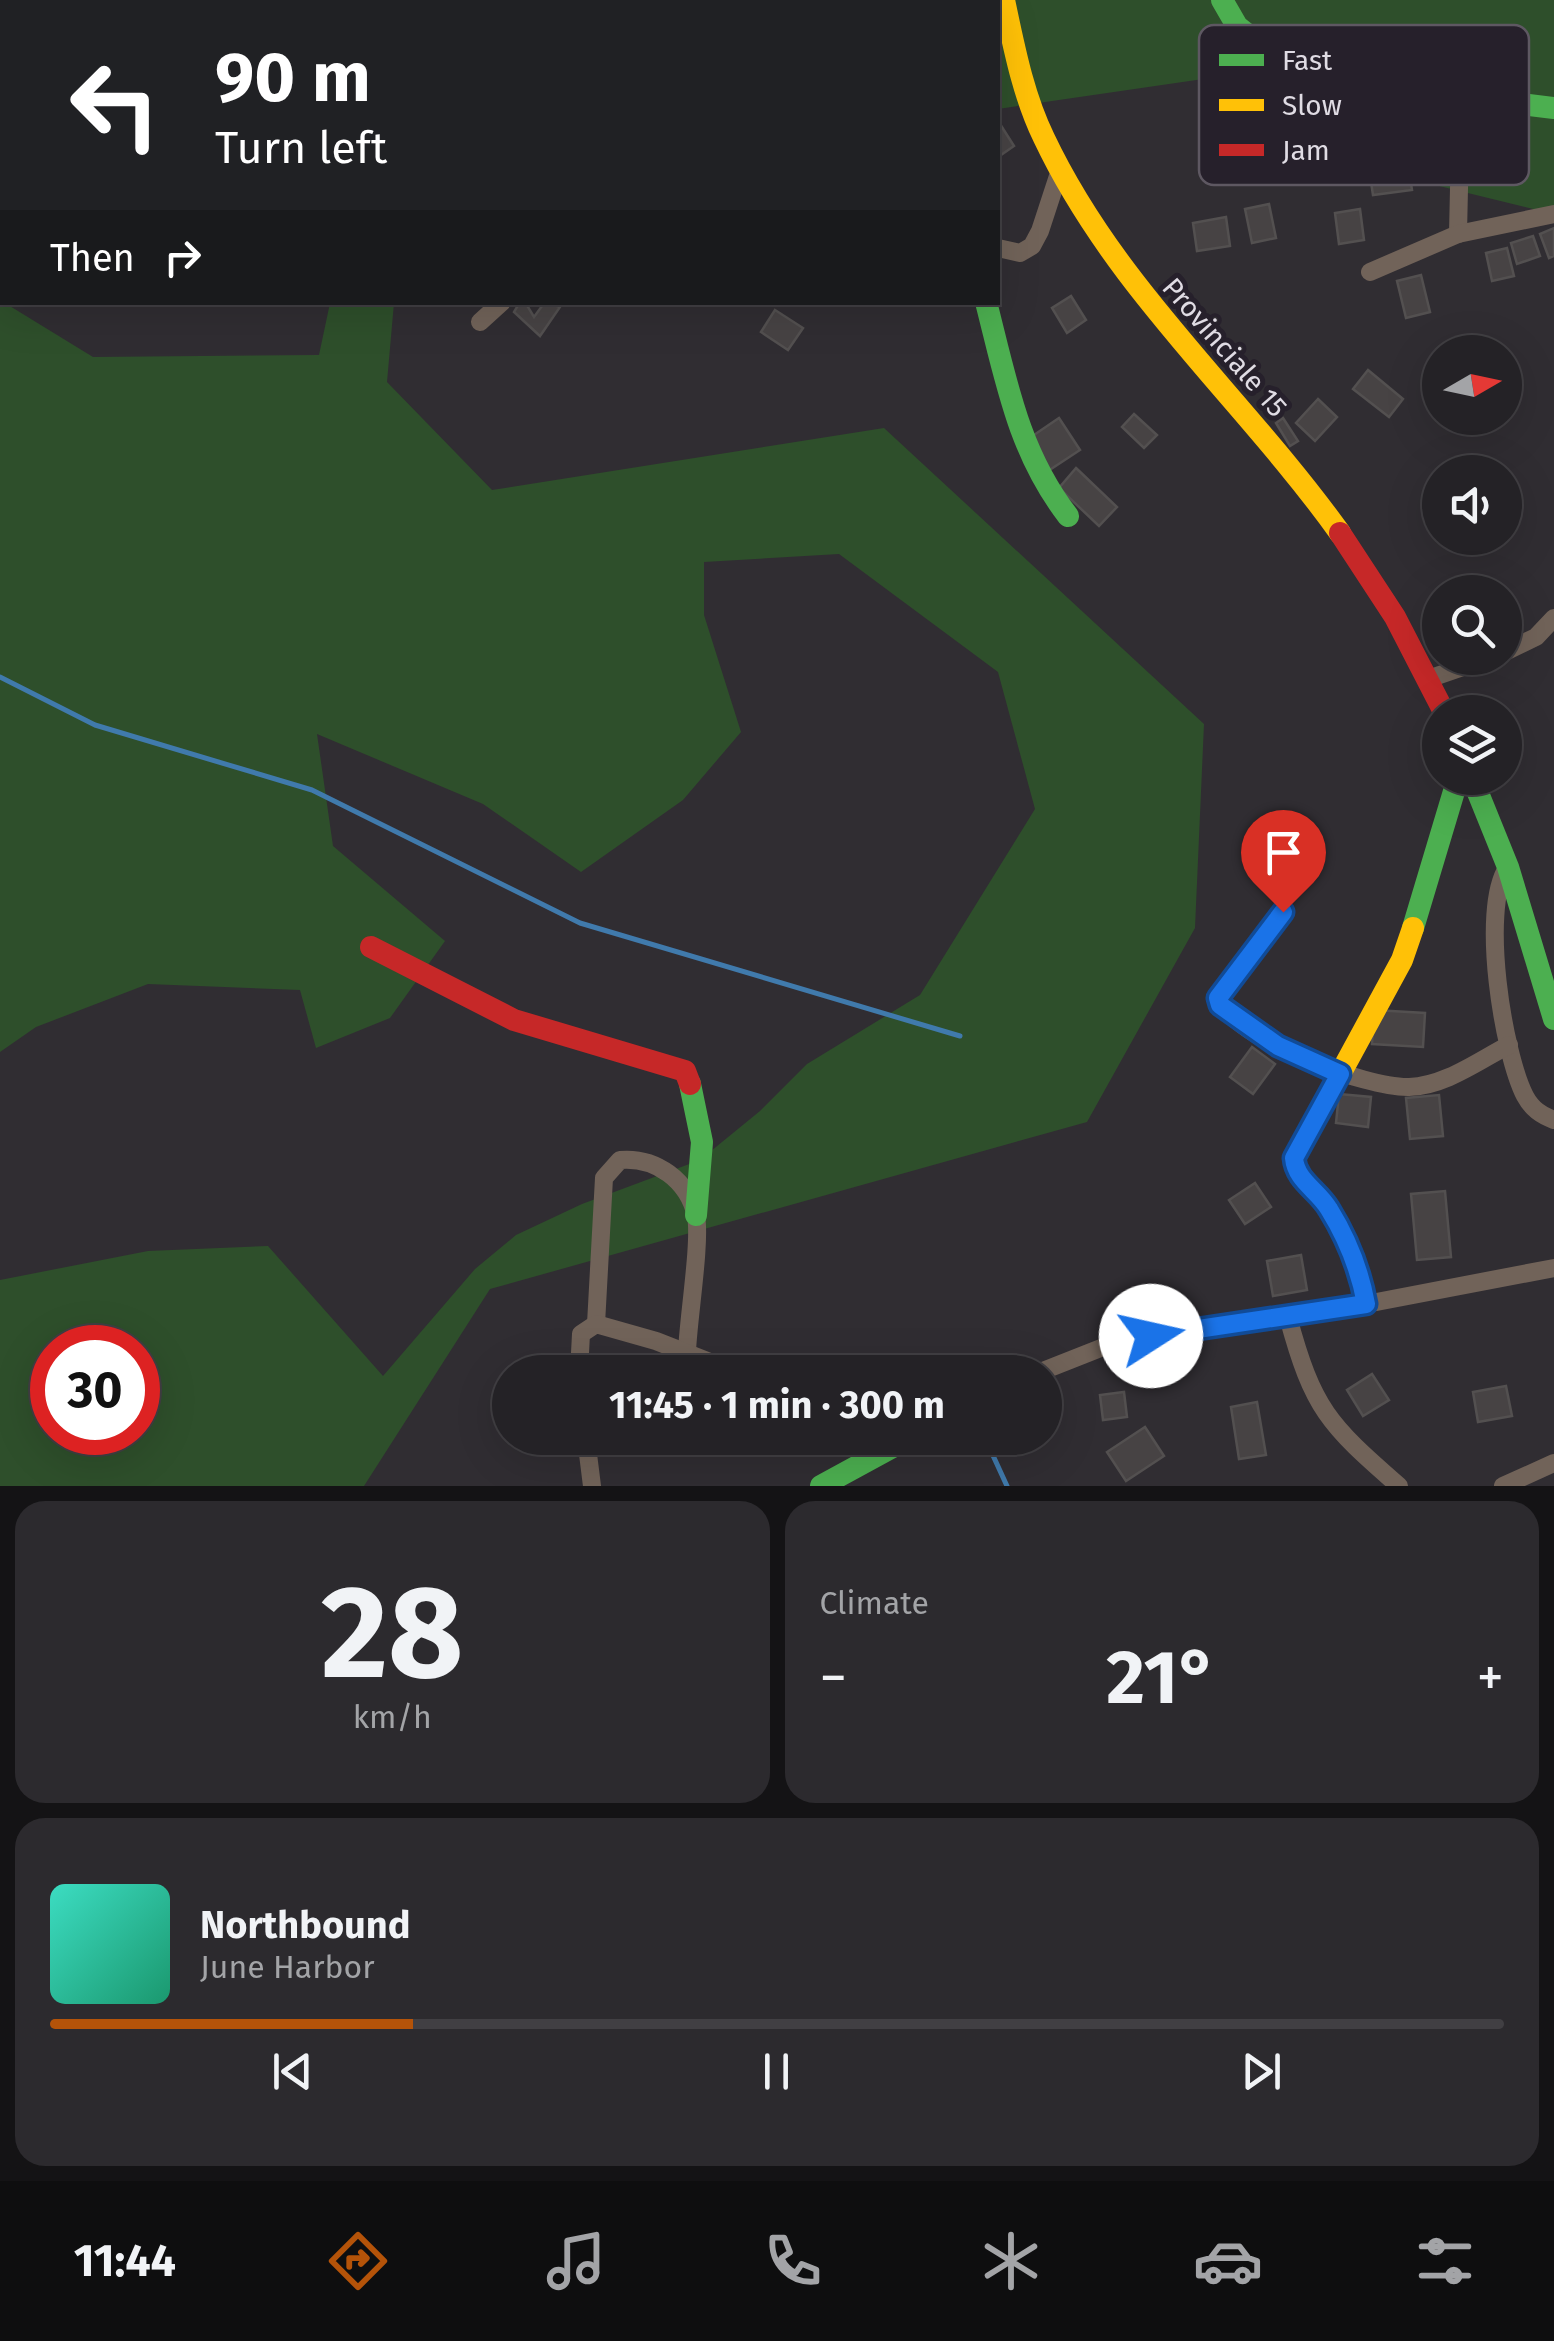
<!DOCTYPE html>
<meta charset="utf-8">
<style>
body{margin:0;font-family:"Fira Sans",sans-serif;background:#2c2a2e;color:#f1f3f6;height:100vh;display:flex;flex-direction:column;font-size:38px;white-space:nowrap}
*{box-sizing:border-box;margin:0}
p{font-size:32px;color:#a3a4a7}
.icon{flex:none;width:55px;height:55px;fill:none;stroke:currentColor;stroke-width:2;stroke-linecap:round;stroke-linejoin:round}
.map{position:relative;height:1486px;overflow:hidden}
.drawer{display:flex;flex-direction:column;gap:15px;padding:15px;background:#141315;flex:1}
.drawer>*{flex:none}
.guide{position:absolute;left:0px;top:0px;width:1000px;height:305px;box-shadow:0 10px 40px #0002,0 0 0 2px #413f43;background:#202124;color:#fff;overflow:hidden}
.needle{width:65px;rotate:81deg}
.controls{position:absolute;left:1422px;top:335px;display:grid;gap:20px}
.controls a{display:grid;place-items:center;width:100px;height:100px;border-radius:50%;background:#242226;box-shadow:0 10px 40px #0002,0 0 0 2px #413f43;font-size:50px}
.speed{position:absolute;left:30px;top:1325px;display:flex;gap:20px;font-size:50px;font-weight:700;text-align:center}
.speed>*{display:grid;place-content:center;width:130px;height:130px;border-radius:50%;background:#242226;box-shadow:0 10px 40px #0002,0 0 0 2px #413f43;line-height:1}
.speed .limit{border:15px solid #d22;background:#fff;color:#111}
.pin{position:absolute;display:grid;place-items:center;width:85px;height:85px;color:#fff;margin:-102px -42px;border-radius:50% 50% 50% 0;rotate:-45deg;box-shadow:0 0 10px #0007}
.pin .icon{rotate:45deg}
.me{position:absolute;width:110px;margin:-55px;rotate:80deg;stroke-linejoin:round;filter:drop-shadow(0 0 8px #0008)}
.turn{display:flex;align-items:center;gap:35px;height:210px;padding:0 50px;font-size:45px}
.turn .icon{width:130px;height:130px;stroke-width:2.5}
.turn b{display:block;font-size:70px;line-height:85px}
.then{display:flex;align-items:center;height:95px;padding:0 50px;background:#0003;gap:20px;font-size:38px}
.big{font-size:75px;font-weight:700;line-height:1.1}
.drawer .widget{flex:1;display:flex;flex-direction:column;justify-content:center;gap:15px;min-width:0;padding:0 35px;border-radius:30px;background:#2c2a2e}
.drawer .dial{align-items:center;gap:0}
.dial b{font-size:130px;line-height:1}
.song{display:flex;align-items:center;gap:30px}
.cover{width:120px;height:120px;border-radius:15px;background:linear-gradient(135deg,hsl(170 70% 55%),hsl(160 70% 35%))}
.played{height:10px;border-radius:5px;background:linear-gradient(90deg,#b45309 25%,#413f43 25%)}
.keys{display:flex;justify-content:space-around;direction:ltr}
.heat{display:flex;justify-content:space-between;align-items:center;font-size:55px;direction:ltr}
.drawer .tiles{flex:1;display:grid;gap:15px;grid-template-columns:1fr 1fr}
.widget:last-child{grid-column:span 2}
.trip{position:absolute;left:492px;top:1355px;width:570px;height:100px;border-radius:50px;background:#242226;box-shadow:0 10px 40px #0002,0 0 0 2px #413f43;font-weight:700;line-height:100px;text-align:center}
.menu{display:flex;height:160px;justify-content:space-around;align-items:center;background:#0e0e0f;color:#a3a4a7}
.menu .icon{width:70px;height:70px}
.menu .active{color:#b45309}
.menu b{font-size:45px;color:#f1f3f6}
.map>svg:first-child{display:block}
</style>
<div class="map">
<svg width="1554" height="1486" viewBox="0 0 1554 1486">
<rect width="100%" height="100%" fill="#302d32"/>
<g fill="#2e4f2b" fill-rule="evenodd">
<polygon points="731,0 1554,0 1554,214 1329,159 1290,96 1285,67 998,109 998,2"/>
<path d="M0,300L93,357L319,355L330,303H394L387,382L492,490L884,428L1204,724L1195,928L1087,1122L490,1289L364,1486H0V1280L148,1251L268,1246L383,1376L475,1269L516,1235L582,1204L700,1160L760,1111L807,1064L920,995L1035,809L998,672L839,554L704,562V615L741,732L683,800L581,872L483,804L317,734L333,846L445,941L390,1018L316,1048L300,990L148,984L36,1027L0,1052ZM52,1348H138V1432H52Z"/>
</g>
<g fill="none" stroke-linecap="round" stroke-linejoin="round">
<g stroke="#407aac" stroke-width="5">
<polyline points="0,677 95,725 312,790 580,923 960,1036"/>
<polyline points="933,1370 936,1372"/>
<polyline points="985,1438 1007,1486"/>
</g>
</g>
<g fill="#474344" stroke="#535050" stroke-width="2.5">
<polygon points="1000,124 1014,146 998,157 998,125"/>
<polygon points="1408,164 1412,190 1373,195 1369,169"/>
<polygon points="1269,204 1276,238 1252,243 1245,209"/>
<polygon points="1360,209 1364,240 1339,244 1335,213"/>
<polygon points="1226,217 1230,246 1197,251 1193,223"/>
<polygon points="1554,228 1554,256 1549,258 1540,234"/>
<polygon points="1533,236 1540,256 1517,264 1511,243"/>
<polygon points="1507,248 1514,276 1492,281 1486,253"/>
<polygon points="1421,275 1430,312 1406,318 1397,281"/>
<polygon points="1071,296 1086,320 1067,333 1052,308"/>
<polygon points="520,302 525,302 534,317 545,302 560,307 540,336 514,312"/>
<polygon points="775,310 803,328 788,350 761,332"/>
<polygon points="1368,370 1403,399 1389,417 1353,389"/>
<polygon points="1318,399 1337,417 1315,441 1296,423"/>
<polygon points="1134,414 1157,435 1144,448 1122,427"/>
<polygon points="1059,418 1080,450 1045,473 1025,441"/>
<polygon points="1283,418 1298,441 1290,446 1276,423"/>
<polygon points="1076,468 1117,507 1099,526 1059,488"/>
<polygon points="1374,1010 1425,1013 1423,1047 1372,1044"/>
<polygon points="1252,1047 1275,1064 1253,1094 1230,1077"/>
<polygon points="1339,1094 1371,1097 1368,1127 1336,1123"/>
<polygon points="1439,1095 1443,1136 1410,1139 1406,1098"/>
<polygon points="1255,1183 1271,1207 1245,1224 1229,1200"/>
<polygon points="1445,1191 1451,1257 1417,1260 1411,1194"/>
<polygon points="1301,1255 1307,1290 1273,1296 1267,1261"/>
<polygon points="1372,1374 1389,1400 1363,1416 1347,1390"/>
<polygon points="1506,1386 1512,1416 1478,1422 1473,1392"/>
<polygon points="1124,1392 1127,1417 1103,1420 1100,1395"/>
<polygon points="1257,1402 1266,1455 1239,1459 1231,1407"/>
<polygon points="1145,1427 1164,1456 1126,1481 1107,1452"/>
</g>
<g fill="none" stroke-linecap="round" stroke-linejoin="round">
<polyline stroke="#6b6360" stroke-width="2.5" stroke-dasharray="5 8" stroke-linecap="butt" points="263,0 266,2"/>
<g stroke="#716359" stroke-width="18">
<polyline points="615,0 619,2"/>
<polyline points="911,0 916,2"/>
<polyline points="1458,234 1461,97"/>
<polyline points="998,248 1020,253 1032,246 1040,231 1059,173"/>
<polyline points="1370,272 1458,234 1554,214"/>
<polyline points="480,322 502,302"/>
<polyline points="1505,652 1536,637 1554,618"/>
<polyline points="1428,679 1489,658"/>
<path d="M1507,868C1480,910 1503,1053 1525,1096C1532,1109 1541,1115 1554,1120"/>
<path d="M1283,913L1218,998C1235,1040 1366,1088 1409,1087C1445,1086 1478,1061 1509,1045"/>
<path d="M1288,1317C1313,1409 1328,1424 1399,1486"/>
<path d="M596,1324L604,1178L620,1160C656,1157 688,1180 696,1216C701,1242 688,1320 687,1352"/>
<polyline points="579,1372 581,1334 596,1324 656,1341 735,1372"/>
<polyline points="1040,1372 1116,1342 1366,1304 1554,1268"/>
<polyline points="586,1438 592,1486"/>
<polyline points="1503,1486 1554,1463"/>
</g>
<g stroke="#4caf50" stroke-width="22">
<polyline points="1222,0 1237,26 1261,45 1290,56 1448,95 1554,108"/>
<path d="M986,302C1006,380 1018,451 1068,516"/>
<polyline points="1472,778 1508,867 1554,1019"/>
<polyline points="1413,928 1458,778"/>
<polyline points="690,1084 702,1142 696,1215"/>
<polyline points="821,1486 909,1438"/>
</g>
<g stroke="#ffc107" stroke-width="22">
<path d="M1004,0C1014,47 1023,95 1044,138C1116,290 1244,399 1340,533"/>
<path d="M1366,1304C1359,1270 1347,1234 1326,1205C1315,1189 1299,1180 1294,1159L1402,960L1413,928"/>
</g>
<g stroke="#c62828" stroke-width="22">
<polyline points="1340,533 1395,617 1444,712"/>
<polyline points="371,947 514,1020 685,1071 690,1084"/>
</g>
</g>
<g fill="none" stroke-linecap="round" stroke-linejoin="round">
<defs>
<path id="route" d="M1151,1336L1366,1304C1360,1271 1347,1238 1329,1209C1318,1190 1296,1181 1294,1158L1340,1074L1278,1046L1220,1005L1218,998L1283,912"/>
</defs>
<use href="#route" stroke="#114b97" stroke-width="25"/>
<use href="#route" stroke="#1a73e8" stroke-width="18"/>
</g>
<g text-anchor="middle" stroke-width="10" stroke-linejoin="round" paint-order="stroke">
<g font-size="28" fill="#e0dce4" stroke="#26202b">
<text transform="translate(1225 347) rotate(49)" y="10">Provinciale 15</text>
</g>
</g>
<rect x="1199" y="25" width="330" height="160" rx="15" fill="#26202b" stroke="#5e5862" stroke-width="2.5"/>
<rect x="1219" y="54" width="45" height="12" fill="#4caf50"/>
<rect x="1219" y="99" width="45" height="12" fill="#ffc107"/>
<rect x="1219" y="144" width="45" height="12" fill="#c62828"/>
<g font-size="28" fill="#e0dce4">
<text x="1282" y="70">Fast</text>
<text x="1282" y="115">Slow</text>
<text x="1282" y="160">Jam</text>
</g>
</svg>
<div class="controls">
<a><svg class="needle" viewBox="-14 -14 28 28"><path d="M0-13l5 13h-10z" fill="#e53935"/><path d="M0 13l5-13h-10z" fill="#a3a4a7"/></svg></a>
<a><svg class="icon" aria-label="sound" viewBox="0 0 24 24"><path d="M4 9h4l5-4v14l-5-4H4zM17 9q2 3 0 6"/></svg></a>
<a><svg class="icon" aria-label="search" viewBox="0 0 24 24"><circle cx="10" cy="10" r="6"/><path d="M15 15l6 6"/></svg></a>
<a><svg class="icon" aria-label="layers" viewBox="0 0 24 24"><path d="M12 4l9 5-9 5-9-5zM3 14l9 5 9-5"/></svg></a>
</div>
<div class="speed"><div class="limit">30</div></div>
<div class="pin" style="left:1283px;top:912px;background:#d93025"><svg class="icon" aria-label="arrive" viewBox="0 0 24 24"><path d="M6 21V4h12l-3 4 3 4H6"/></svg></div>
<svg class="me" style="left:1151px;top:1336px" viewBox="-20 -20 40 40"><circle r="19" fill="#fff"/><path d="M0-13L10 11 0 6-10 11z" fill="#1a73e8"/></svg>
<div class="trip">11:45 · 1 min · 300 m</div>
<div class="guide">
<div class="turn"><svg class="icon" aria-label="left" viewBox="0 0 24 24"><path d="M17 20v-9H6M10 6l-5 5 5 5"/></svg><div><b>90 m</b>Turn left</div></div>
<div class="then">Then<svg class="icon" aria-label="right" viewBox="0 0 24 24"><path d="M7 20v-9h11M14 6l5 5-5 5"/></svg></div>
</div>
</div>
<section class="drawer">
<div class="tiles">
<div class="widget dial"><b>28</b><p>km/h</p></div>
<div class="widget"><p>Climate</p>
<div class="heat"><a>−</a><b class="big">21°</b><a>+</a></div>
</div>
<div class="widget">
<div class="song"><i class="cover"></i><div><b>Northbound</b><p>June Harbor</p></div></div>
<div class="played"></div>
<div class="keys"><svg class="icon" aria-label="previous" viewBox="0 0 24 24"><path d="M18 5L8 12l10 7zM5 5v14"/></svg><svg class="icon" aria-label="pause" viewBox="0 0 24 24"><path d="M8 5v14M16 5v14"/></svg><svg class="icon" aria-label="next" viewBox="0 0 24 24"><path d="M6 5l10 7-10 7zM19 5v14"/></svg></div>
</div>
</div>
</section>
<nav class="menu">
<b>11:44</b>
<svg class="icon active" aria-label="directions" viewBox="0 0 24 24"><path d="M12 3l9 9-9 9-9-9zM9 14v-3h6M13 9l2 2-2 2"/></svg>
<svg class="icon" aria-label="music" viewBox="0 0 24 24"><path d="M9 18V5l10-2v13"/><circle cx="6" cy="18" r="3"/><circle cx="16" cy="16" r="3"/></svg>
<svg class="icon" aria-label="phone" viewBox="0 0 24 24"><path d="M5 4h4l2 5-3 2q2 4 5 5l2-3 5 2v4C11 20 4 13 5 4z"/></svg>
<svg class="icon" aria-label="climate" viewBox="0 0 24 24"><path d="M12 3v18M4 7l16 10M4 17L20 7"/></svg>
<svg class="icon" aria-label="car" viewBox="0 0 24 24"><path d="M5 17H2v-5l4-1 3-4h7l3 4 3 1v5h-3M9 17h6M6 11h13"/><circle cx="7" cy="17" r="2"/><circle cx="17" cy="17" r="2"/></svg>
<svg class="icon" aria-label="filters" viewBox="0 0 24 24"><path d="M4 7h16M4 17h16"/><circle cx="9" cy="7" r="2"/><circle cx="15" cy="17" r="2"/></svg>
</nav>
